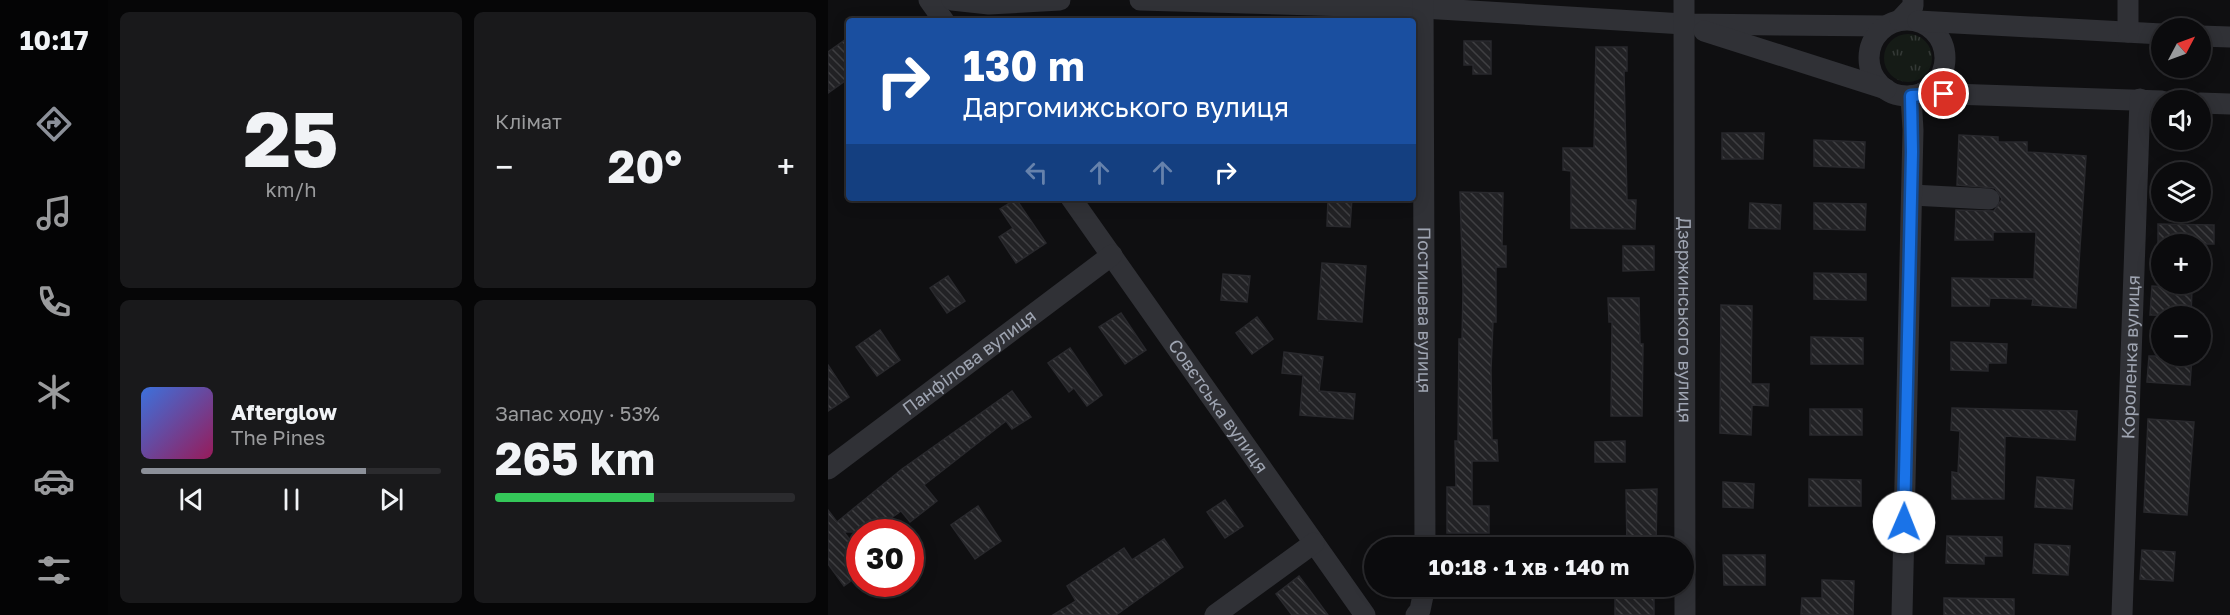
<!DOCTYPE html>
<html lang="uk">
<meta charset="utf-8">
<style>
body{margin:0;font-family:"Golos Text",sans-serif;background:#19191b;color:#f1f3f6;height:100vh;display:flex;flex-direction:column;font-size:22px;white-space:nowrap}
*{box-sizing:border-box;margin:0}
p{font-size:20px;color:#9a9b9d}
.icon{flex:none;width:33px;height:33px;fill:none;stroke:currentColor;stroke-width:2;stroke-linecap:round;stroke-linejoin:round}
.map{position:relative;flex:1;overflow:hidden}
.side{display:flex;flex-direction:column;gap:12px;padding:12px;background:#060607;width:720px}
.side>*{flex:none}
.hud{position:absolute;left:18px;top:18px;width:570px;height:183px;border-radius:6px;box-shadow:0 3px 15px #0003,0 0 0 2px #2b2b2e;background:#1a4fa0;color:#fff;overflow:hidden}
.needle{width:39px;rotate:49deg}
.buttons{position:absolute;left:1323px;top:18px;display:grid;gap:12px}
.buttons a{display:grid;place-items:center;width:60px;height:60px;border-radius:50%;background:#0b0b0d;box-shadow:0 3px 15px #0003,0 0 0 2px #2b2b2e;font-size:30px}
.speed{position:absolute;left:18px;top:519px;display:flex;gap:12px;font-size:30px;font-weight:700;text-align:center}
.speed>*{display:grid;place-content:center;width:78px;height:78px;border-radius:50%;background:#0b0b0d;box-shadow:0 3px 15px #0003,0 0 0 2px #2b2b2e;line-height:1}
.speed .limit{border:9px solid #d22;background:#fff;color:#111}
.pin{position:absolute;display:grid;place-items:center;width:51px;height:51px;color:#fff;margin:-26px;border:3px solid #fff;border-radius:50%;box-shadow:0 2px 6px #0007}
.me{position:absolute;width:66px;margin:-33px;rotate:1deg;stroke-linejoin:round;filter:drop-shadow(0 0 4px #0008)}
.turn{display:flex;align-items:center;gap:21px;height:126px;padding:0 18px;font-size:27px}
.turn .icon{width:78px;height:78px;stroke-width:2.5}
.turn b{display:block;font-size:42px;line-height:51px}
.lanes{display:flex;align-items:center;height:57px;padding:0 18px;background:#0003;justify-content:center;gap:30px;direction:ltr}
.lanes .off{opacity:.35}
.big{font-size:45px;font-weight:700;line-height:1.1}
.side .widget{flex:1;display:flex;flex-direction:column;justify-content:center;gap:9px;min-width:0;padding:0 21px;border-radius:9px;background:#19191b}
.side .dial{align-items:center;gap:0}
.dial b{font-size:78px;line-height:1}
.song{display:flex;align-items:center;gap:18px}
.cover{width:72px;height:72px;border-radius:9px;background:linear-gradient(135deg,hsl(220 70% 55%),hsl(330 70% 35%))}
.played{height:6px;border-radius:3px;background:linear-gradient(90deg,#8c9099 75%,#2b2b2e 75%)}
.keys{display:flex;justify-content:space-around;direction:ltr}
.heat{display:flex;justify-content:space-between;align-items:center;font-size:33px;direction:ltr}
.charge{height:9px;border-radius:4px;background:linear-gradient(90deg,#34c759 53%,#2b2b2e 0)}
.side .tiles{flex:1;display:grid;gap:12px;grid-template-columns:repeat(2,1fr)}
.trip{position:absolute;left:536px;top:537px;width:330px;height:60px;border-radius:30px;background:#0b0b0d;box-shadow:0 3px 15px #0003,0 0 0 2px #2b2b2e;font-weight:700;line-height:60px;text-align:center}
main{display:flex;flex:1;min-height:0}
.dock{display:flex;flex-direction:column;width:108px;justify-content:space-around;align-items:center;background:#040405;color:#9a9b9d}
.dock .icon{width:42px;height:42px}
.dock .active{color:#8c9099}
.dock b{font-size:27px;color:#f1f3f6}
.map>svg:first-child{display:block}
</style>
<main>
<nav class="dock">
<b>10:17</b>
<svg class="icon active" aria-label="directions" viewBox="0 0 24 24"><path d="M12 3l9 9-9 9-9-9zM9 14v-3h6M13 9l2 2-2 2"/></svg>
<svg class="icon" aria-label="music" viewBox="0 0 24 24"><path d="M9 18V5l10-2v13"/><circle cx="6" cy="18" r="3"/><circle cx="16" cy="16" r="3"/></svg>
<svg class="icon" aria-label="phone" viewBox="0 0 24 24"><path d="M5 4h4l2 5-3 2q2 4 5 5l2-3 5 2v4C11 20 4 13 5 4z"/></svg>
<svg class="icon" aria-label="climate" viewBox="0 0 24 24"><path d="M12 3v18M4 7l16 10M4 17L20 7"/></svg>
<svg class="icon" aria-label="car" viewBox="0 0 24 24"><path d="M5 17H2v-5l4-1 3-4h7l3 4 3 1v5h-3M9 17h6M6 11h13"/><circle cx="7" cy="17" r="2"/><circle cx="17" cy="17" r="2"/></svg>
<svg class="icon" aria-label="filters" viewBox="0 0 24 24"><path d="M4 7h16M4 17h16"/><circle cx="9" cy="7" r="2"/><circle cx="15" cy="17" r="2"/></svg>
</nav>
<section class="side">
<div class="tiles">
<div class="widget dial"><b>25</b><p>km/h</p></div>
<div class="widget"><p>Клімат</p>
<div class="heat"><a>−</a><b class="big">20°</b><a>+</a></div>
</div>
<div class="widget">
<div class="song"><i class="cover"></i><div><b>Afterglow</b><p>The Pines</p></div></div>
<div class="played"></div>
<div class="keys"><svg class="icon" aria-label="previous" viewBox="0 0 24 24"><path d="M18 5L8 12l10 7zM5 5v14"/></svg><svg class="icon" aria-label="pause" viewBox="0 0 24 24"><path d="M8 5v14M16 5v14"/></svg><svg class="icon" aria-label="next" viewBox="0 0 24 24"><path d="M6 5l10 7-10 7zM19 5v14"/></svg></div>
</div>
<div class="widget"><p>Запас ходу · 53%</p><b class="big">265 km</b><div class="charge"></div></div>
</div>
</section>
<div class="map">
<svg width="1402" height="615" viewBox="0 0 1402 615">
<defs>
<pattern id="grass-tufts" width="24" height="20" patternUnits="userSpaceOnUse" patternTransform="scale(1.5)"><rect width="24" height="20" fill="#151b16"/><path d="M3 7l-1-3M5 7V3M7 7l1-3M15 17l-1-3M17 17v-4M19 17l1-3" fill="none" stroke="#343936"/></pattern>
<pattern id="building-back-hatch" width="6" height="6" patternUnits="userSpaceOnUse" patternTransform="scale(1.5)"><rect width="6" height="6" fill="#222225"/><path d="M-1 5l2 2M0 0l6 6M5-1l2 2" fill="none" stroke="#3f3f42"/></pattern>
</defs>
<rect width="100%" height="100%" fill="#0f0f11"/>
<circle fill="url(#grass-tufts)" cx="1080" cy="58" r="24"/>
<g fill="url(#building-back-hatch)" stroke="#29292d" stroke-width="1.5">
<polygon points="21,37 21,78 0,93 0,52"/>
<polygon points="636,41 663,41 663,74 645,74 645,65 636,65"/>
<polygon points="768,47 799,47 799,71 796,71 799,200 808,200 807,229 743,228 743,171 735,170 735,148 766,148"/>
<polygon points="894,133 936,133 935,159 894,159"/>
<polygon points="1131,135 1170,137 1170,142 1199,142 1199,152 1258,156 1248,308 1204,305 1205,299 1162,298 1161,306 1124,306 1124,278 1206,279 1208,232 1165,232 1165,240 1127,240 1128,210 1166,211 1174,199 1167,188 1129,185"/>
<polygon points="986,140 1037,142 1036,168 986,166"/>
<polygon points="632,192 675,193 674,246 678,246 678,267 668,267 668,322 665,322 663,370 664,440 669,440 670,461 644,461 644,506 661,506 661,533 619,533 619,487 628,487 627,441 630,441 631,339 634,339 635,291"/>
<polygon points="500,198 524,198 522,227 499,226"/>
<polygon points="188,199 218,243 188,263 171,237 185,228 172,209"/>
<polygon points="922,203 953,205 952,229 921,228"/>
<polygon points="986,203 1038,204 1037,230 986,229"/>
<polygon points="1330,224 1386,225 1386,244 1330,244"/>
<polygon points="795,246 826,246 826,270 795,271"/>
<polygon points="494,263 538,266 534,322 490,319"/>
<polygon points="986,273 1038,274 1038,300 986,299"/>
<polygon points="395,274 422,276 419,302 393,300"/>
<polygon points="120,276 137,301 119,313 102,288"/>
<polygon points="1324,286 1364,289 1363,316 1322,315"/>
<polygon points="780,298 811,298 812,344 815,344 814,416 783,416 784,322 781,322"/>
<polygon points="893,305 924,306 923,384 941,384 940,406 924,405 923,435 892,433"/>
<polygon points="293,313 318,350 297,364 271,327"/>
<polygon points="429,317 445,339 424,354 408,333"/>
<polygon points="52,330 72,360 49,376 28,347"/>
<polygon points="983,337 1035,338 1035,364 983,364"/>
<polygon points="1123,342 1179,344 1178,363 1160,363 1160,371 1123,370"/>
<polygon points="242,348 274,395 259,406 246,388 241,392 220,363"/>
<polygon points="456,352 495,357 491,391 527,394 525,419 472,415 475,375 454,373"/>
<polygon points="1321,356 1364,356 1362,385 1319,382"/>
<polygon points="0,365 21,397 0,411"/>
<polygon points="184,391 203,417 184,429 178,421 96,485 109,501 82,522 73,511 44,532 16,532 32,553 32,574 16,586 0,564 0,510 9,522 74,469"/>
<polygon points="1124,408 1249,411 1247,440 1177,436 1176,499 1124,499 1124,472 1130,473 1132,431 1123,430"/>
<rect x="982" y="409" width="52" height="26"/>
<polygon points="1320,419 1366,422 1359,515 1316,512"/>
<polygon points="797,441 797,462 767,462 767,442"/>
<polygon points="1209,477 1246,480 1244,509 1207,507"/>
<polygon points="981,479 1033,480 1033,506 981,506"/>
<polygon points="895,482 926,484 925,508 895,507"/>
<polygon points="829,489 828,548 799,548 798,490"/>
<polygon points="397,500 415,526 397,538 379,512"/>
<polygon points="150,506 173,541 147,559 123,525"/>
<polygon points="1119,536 1174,537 1174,556 1156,556 1156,564 1118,563"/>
<polygon points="336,539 355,567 288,615 225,615 248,601 239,586 296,548 304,560"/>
<polygon points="1207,544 1242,546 1240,575 1205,573"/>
<polygon points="1314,550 1347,552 1345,581 1312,579"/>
<polygon points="895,555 937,555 937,585 896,585"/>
<polygon points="471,576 500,615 464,615 448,594"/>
<polygon points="994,580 1026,581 1025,615 973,614 974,598 994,598"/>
<rect x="787" y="594" width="39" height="21"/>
<polygon points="1116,598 1186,599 1186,615 1116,615"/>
</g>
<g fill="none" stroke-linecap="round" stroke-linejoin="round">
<g stroke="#303136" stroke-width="21">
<polyline points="101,0 116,21"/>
<polyline points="124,0 161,4 232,0"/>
<polyline points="312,0 595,8 856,24 1057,26"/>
<path id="s1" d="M595,0L597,548"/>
<path id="s2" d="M856,0L857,615"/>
<circle cx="1079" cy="58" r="38"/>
<polyline points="1072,20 1085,6 1085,0"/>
<polyline points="1090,21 1334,34"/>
<polyline points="876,31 1058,89"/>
<polyline points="1300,32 1300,0"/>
<polyline points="1372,36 1402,37"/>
<polyline points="1094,93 1334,101"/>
<polyline points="1372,103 1402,104"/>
<polyline points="1084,195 1161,199"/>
<path id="s3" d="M243,198L537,615"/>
<path id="s4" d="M0,469L284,255"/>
<polyline points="387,615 486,543"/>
<polyline points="588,615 592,610 597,586"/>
<polyline points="1074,615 1085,130 1083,96"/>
<path id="s5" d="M1294,615L1312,99"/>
</g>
</g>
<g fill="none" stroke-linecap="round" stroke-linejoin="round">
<defs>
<polyline id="route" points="1076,522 1084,152 1083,96 1116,94"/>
</defs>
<use href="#route" stroke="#114b97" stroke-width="15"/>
<use href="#route" stroke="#1a73e8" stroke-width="10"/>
</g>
<g text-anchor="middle" stroke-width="6" stroke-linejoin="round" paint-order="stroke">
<g font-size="18" fill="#9fa5b2" stroke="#0a0a0b">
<text dy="6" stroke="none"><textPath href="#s1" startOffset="310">Постишева вулиця</textPath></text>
<text dy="6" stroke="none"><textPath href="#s2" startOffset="320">Дзержинського вулиця</textPath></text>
<text dy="6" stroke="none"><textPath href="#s5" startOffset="258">Короленка вулиця</textPath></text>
<text dy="6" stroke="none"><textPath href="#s4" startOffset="177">Панфілова вулиця</textPath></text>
<text dy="6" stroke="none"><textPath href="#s3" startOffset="255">Совєтська вулиця</textPath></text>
</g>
</g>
</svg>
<div class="buttons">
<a><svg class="needle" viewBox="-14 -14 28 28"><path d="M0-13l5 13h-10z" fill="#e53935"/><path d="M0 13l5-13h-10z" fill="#9a9b9d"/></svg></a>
<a><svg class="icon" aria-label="sound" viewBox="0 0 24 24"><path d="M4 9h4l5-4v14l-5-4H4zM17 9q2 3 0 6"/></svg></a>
<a><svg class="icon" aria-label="layers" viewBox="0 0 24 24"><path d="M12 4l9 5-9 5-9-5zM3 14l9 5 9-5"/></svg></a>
<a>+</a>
<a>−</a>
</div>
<div class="speed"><div class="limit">30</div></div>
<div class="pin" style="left:1116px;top:94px;background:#d93025"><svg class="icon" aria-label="arrive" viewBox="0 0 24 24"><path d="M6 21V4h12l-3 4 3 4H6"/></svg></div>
<svg class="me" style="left:1076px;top:522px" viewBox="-20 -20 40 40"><circle r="19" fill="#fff"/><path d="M0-13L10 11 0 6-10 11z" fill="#1a73e8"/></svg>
<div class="trip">10:18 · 1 хв · 140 m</div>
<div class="hud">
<div class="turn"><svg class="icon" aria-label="right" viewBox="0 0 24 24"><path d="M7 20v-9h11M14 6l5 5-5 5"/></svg><div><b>130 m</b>Даргомижського вулиця</div></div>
<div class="lanes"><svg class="icon off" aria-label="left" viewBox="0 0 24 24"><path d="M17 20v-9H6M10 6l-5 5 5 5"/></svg><svg class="icon off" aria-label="ahead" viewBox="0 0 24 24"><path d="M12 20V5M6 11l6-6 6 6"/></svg><svg class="icon off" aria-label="ahead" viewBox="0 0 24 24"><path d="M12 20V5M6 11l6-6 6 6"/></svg><svg class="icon" aria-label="right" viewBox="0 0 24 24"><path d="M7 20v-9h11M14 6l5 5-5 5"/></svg></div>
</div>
</div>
</main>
